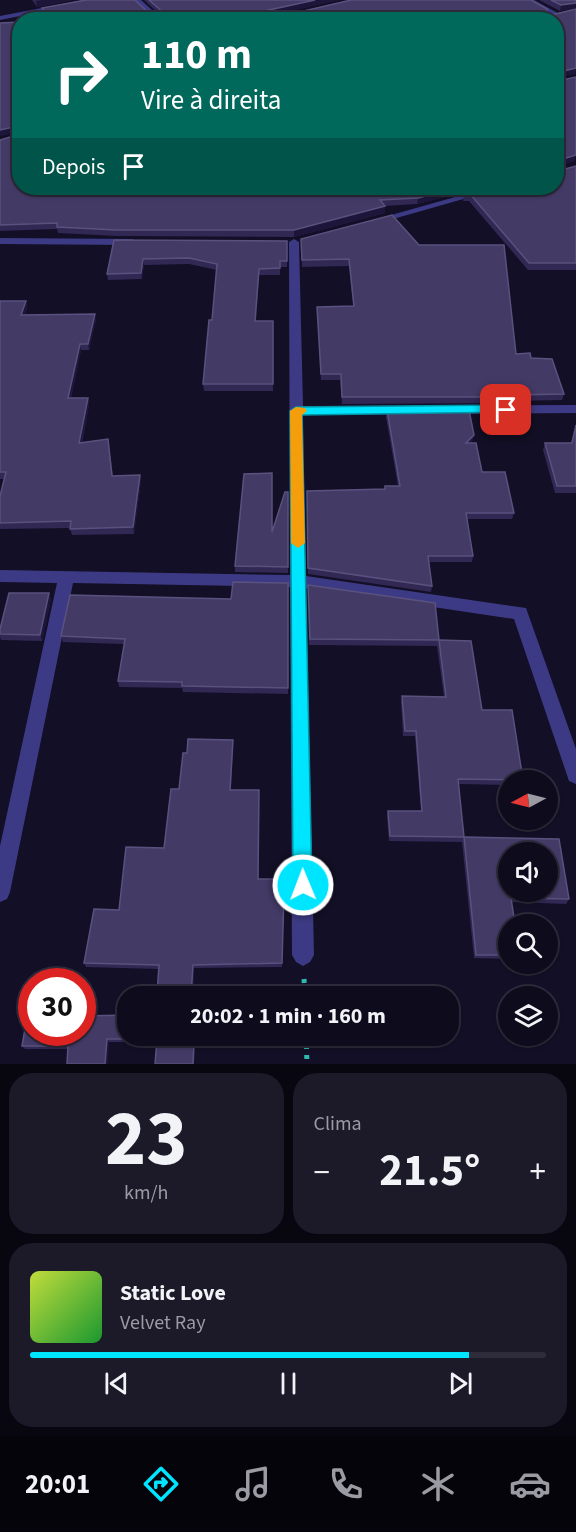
<!DOCTYPE html>
<html lang="pt">
<meta charset="utf-8">
<style>
body{margin:0;font-family:"Source Sans 3",sans-serif;background:#1c1929;color:#f1f3f6;height:100vh;display:flex;flex-direction:column;font-size:22px;white-space:nowrap}
*{box-sizing:border-box;margin:0}
p{font-size:20px;color:#9b9ba3}
.icon{flex:none;width:33px;height:33px;fill:none;stroke:currentColor;stroke-width:2;stroke-linecap:round;stroke-linejoin:round}
.map{position:relative;height:1064px;overflow:hidden}
.panel{display:flex;flex-direction:column;gap:9px;padding:9px;background:#08060f;flex:1}
.panel>*{flex:none}
.guide{position:absolute;left:12px;top:12px;width:552px;height:183px;border-radius:24px;box-shadow:0 2px 4px #0004,0 0 0 2px #2e2b3b;background:#00695c;color:#fff;overflow:hidden}
.needle{width:39px;rotate:263deg}
.buttons{position:absolute;left:498px;top:770px;display:grid;gap:12px}
.buttons a{display:grid;place-items:center;width:60px;height:60px;border-radius:50%;background:#0e0b1c;box-shadow:0 2px 4px #0004,0 0 0 2px #2e2b3b;font-size:30px}
.speed{position:absolute;left:18px;top:968px;display:flex;gap:12px;font-size:30px;font-weight:700;text-align:center}
.speed>*{display:grid;place-content:center;width:78px;height:78px;border-radius:50%;background:#0e0b1c;box-shadow:0 2px 4px #0004,0 0 0 2px #2e2b3b;line-height:1}
.speed .limit{border:9px solid #d22;background:#fff;color:#111}
.pin{position:absolute;display:grid;place-items:center;width:51px;height:51px;color:#fff;margin:-26px;border-radius:12px;box-shadow:0 3px 9px #0006}
.me{position:absolute;width:66px;margin:-33px;rotate:359deg;stroke-linejoin:round;filter:drop-shadow(0 0 4px #0008)}
.turn{display:flex;align-items:center;gap:21px;height:126px;padding:0 30px;font-size:27px}
.turn .icon{width:78px;height:78px;stroke-width:2.5}
.turn b{display:block;font-size:42px;line-height:51px}
.then{display:flex;align-items:center;height:57px;padding:0 30px;background:#0003;gap:12px;font-size:22px}
.big{font-size:45px;font-weight:700;line-height:1.1}
.panel .card{flex:1;display:flex;flex-direction:column;justify-content:center;gap:9px;min-width:0;padding:0 21px;border-radius:24px;background:#1c1929}
.panel .dial{align-items:center;gap:0}
.dial b{font-size:78px;line-height:1}
.song{display:flex;align-items:center;gap:18px}
.cover{width:72px;height:72px;border-radius:9px;background:linear-gradient(135deg,hsl(70 70% 55%),hsl(130 70% 35%))}
.played{height:6px;border-radius:3px;background:linear-gradient(90deg,#00e5ff 85%,#2e2b3b 85%)}
.keys{display:flex;justify-content:space-around;direction:ltr}
.heat{display:flex;justify-content:space-between;align-items:center;font-size:33px;direction:ltr}
.panel .tiles{flex:1;display:grid;gap:9px;grid-template-columns:1fr 1fr}
.card:last-child{grid-column:span 2}
.trip{position:absolute;left:117px;top:986px;width:342px;height:60px;border-radius:24px;background:#0e0b1c;box-shadow:0 2px 4px #0004,0 0 0 2px #2e2b3b;font-weight:700;line-height:60px;text-align:center}
.menu{display:flex;height:96px;justify-content:space-around;align-items:center;background:#06040b;color:#9b9ba3}
.menu .icon{width:42px;height:42px}
.menu .active{color:#00e5ff}
.menu b{font-size:27px;color:#f1f3f6}
.map>svg:first-child{display:block}
</style>
<div class="map">
<svg width="576" height="1064" viewBox="0 0 576 1064">
<rect width="100%" height="100%" fill="#130f26"/>
<g fill="none" stroke-linecap="round" stroke-linejoin="round">
<g stroke="#2fb8b0" stroke-width="5" stroke-dasharray="4 6" stroke-linecap="butt">
<polyline points="304,979 305,996"/>
<polyline points="306,1035 307,1064"/>
</g>
<g fill="#3d3a85" fill-rule="evenodd">
<polygon points="84,0 100,0 0,20 0,16"/>
<polygon points="133,0 141,0 163,20 154,20"/>
<polygon points="524,0 534,0 563,16 556,18"/>
<polygon points="487,188 502,188 379,223 371,223 370,221"/>
<polygon points="0,238 132,239 137,242 132,245 0,244"/>
<polygon points="294,239 299,242 303,406 576,405 576,413 303,415 306,576 526,608 576,749 576,784 569,781 567,775 514,619 306,588 314,955 310,962 303,966 296,962 292,955 290,587 73,583 10,892 7,899 0,902 0,846 57,583 0,582 0,570 290,575 289,242"/>
</g>
</g>
<g fill="#312854">
<polygon points="32,0 72,0 37,7"/>
<polygon points="144,0 339,0 267,16 547,16 576,9 576,74 556,20 47,20 43,14 42,8 162,17"/>
<polygon points="539,0 576,0 560,11"/>
<polygon points="0,140 480,188 417,204 385,206 385,213 294,237 117,236 58,233 57,229 0,231"/>
<polygon points="576,166 576,270 528,270 469,201 463,201 464,195"/>
<polygon points="392,215 516,354 531,358 564,394 562,400 511,401 509,403 342,404 340,380 321,380 317,307 353,306 349,266 302,267 301,239"/>
<polygon points="114,240 287,241 287,267 280,267 280,275 259,275 256,321 273,321 273,391 204,391 203,384 212,320 217,270 189,264 144,265 142,279 108,280 107,274"/>
<polygon points="0,301 26,301 27,308 25,315 96,320 89,350 81,350 71,398 88,398 89,405 82,443 108,439 113,476 140,475 141,481 134,534 72,535 70,528 0,529 0,496 4,479 0,479"/>
<polygon points="387,410 474,435 472,441 471,443 482,472 514,513 512,519 467,519 473,556 472,562 429,562 432,586 431,592 308,574 307,491 384,489 385,486 398,486 386,417"/>
<polygon points="576,424 576,493 555,493 543,450 545,443 571,443"/>
<polygon points="288,492 288,573 235,572 235,566 272,532"/>
<polygon points="308,585 439,640 482,710 508,780 508,785 458,784 464,837 569,899 566,904 512,902 508,924 508,959 474,958 462,842 389,841 387,816 388,811 421,811 415,736 403,736 401,702 402,696 444,697 437,646 309,645"/>
<polygon points="49,593 51,599 42,641 1,640 0,637 0,629"/>
<polygon points="70,595 288,688 288,694 183,692 182,688 119,687 118,681 124,644 63,642 61,636"/>
<polygon points="233,740 233,745 231,790 258,879 277,893 284,893 282,967 194,968 193,996 157,996 158,969 86,967 84,963 119,910 164,848 179,789 187,753"/>
<polygon points="128,1035 191,1035 191,1041 195,1044 194,1064 155,1064 157,1042 109,1042 68,1049 25,1049 22,1046"/>
</g>
<g fill="#1d163a">
<polygon points="43,0 72,0 37,7 36,1"/>
<polygon points="315,0 339,0 261,18 259,20 260,12"/>
<polygon points="576,3 576,8 560,11 561,5"/>
<polygon points="576,68 576,74 556,78 556,73"/>
<polygon points="18,126 20,132 0,136 0,130"/>
<polygon points="576,155 575,161 556,167 556,161"/>
<polygon points="458,188 480,188 417,204 418,198"/>
<polygon points="385,206 385,213 294,237 294,230"/>
<polygon points="143,259 144,265 142,279 141,273"/>
<polygon points="259,269 259,275 255,327 255,321"/>
<polygon points="26,301 27,308 23,321 21,315"/>
<polygon points="95,314 96,320 89,350 88,344"/>
<polygon points="80,344 81,350 69,405 68,398"/>
<polygon points="88,398 89,405 80,449 79,443"/>
<polygon points="474,435 472,441 465,449 466,443"/>
<polygon points="140,475 141,481 134,534 133,527"/>
<polygon points="49,593 51,599 42,641 40,635"/>
<polygon points="193,965 194,968 193,996 191,996"/>
<polygon points="107,1039 109,1042 108,1064 105,1064"/>
<polygon points="194,1041 195,1044 194,1064 193,1064"/>
</g>
<g fill="#433a66" stroke="#5a527e" stroke-width="1.5" fill-rule="evenodd">
<polygon points="86,0 135,0 152,16 162,17 165,14 149,0 315,0 260,12 259,16 278,17 351,0 531,0 547,9 547,16 576,9 576,68 556,73 556,20 51,20 42,8"/>
<polygon points="551,0 576,0 576,3 561,5"/>
<polygon points="20,22 20,127 18,126 0,130 0,23"/>
<polygon points="576,77 576,155 556,161 556,80 558,81"/>
<polygon points="20,134 20,188 458,188 418,198 380,200 385,206 294,230 116,230 57,227 57,223 0,225 0,140"/>
<polygon points="576,166 576,263 529,263 470,194 464,195 491,188 556,188 556,170 558,171"/>
<polygon points="392,215 419,245 504,245 516,354 530,353 531,358 552,359 564,394 513,395 511,397 342,397 341,374 321,374 317,307 354,306 349,259 302,260 301,239"/>
<polygon points="114,240 287,241 287,261 280,261 280,268 259,269 255,321 273,321 273,384 203,384 209,320 212,320 217,264 189,258 143,259 141,273 107,274"/>
<polygon points="0,301 26,301 21,315 95,314 88,344 80,344 68,398 88,398 79,443 108,439 112,476 140,475 133,527 70,529 71,521 0,523 0,496 6,472 0,472"/>
<polygon points="387,410 469,410 474,435 466,443 476,443 482,472 505,472 514,513 466,513 473,556 428,556 432,586 308,568 307,491 385,489 385,486 400,486"/>
<polygon points="576,425 576,486 557,486 545,443 572,443"/>
<polygon points="272,473 272,532 285,492 288,492 288,567 235,566 244,474"/>
<polygon points="233,582 288,583 288,688 182,686 182,682 118,681 125,639 61,636 70,595 231,599"/>
<polygon points="308,585 435,603 439,640 310,639"/>
<polygon points="9,593 49,593 40,635 0,634 0,629"/>
<polygon points="439,640 471,641 482,710 512,710 523,780 458,779 464,837 390,836 388,811 422,811 416,731 405,731 402,696 446,697"/>
<polygon points="188,739 233,740 230,790 259,790 258,879 277,879 277,892 284,893 282,963 193,965 191,996 157,996 159,965 84,963 94,909 119,910 126,847 164,848 171,789 179,789 183,753 187,753"/>
<path d="M464,837L559,839L569,899L511,898L515,924H508V955H476ZM508,852H548V891H508Z"/>
<polygon points="128,1015 128,1035 189,1035 189,1041 194,1041 193,1064 155,1064 157,1039 107,1039 105,1064 67,1064 68,1046 22,1046 27,1017 32,1017 32,1032 82,1032 82,1016"/>
</g>
<polygon fill="#00e5ff" stroke="#0095a6" stroke-width="1.5" points="506,405 512,410 510,412 302,415 312,885 309,891 303,894 296,891 293,885 290,411 296,407"/>
<polygon fill="#f59e0b" points="296,407 305,408 307,411 302,415 305,543 298,548 291,543 290,411"/>
</svg>
<div class="buttons">
<a><svg class="needle" viewBox="-14 -14 28 28"><path d="M0-13l5 13h-10z" fill="#e53935"/><path d="M0 13l5-13h-10z" fill="#9b9ba3"/></svg></a>
<a><svg class="icon" aria-label="sound" viewBox="0 0 24 24"><path d="M4 9h4l5-4v14l-5-4H4zM17 9q2 3 0 6"/></svg></a>
<a><svg class="icon" aria-label="search" viewBox="0 0 24 24"><circle cx="10" cy="10" r="6"/><path d="M15 15l6 6"/></svg></a>
<a><svg class="icon" aria-label="layers" viewBox="0 0 24 24"><path d="M12 4l9 5-9 5-9-5zM3 14l9 5 9-5"/></svg></a>
</div>
<div class="speed"><div class="limit">30</div></div>
<div class="pin" style="left:506px;top:410px;background:#d93025"><svg class="icon" aria-label="arrive" viewBox="0 0 24 24"><path d="M6 21V4h12l-3 4 3 4H6"/></svg></div>
<svg class="me" style="left:303px;top:885px" viewBox="-20 -20 40 40"><circle r="17" fill="#00e5ff" stroke="#fff" stroke-width="3"/><path d="M0-11L8 9 0 5-8 9z" fill="#fff"/></svg>
<div class="trip">20:02 · 1 min · 160 m</div>
<div class="guide">
<div class="turn"><svg class="icon" aria-label="right" viewBox="0 0 24 24"><path d="M7 20v-9h11M14 6l5 5-5 5"/></svg><div><b>110 m</b>Vire à direita</div></div>
<div class="then">Depois<svg class="icon" aria-label="arrive" viewBox="0 0 24 24"><path d="M6 21V4h12l-3 4 3 4H6"/></svg></div>
</div>
</div>
<section class="panel">
<div class="tiles">
<div class="card dial"><b>23</b><p>km/h</p></div>
<div class="card"><p>Clima</p>
<div class="heat"><a>−</a><b class="big">21.5°</b><a>+</a></div>
</div>
<div class="card">
<div class="song"><i class="cover"></i><div><b>Static Love</b><p>Velvet Ray</p></div></div>
<div class="played"></div>
<div class="keys"><svg class="icon" aria-label="previous" viewBox="0 0 24 24"><path d="M18 5L8 12l10 7zM5 5v14"/></svg><svg class="icon" aria-label="pause" viewBox="0 0 24 24"><path d="M8 5v14M16 5v14"/></svg><svg class="icon" aria-label="next" viewBox="0 0 24 24"><path d="M6 5l10 7-10 7zM19 5v14"/></svg></div>
</div>
</div>
</section>
<nav class="menu">
<b>20:01</b>
<svg class="icon active" aria-label="directions" viewBox="0 0 24 24"><path d="M12 3l9 9-9 9-9-9zM9 14v-3h6M13 9l2 2-2 2"/></svg>
<svg class="icon" aria-label="music" viewBox="0 0 24 24"><path d="M9 18V5l10-2v13"/><circle cx="6" cy="18" r="3"/><circle cx="16" cy="16" r="3"/></svg>
<svg class="icon" aria-label="phone" viewBox="0 0 24 24"><path d="M5 4h4l2 5-3 2q2 4 5 5l2-3 5 2v4C11 20 4 13 5 4z"/></svg>
<svg class="icon" aria-label="climate" viewBox="0 0 24 24"><path d="M12 3v18M4 7l16 10M4 17L20 7"/></svg>
<svg class="icon" aria-label="car" viewBox="0 0 24 24"><path d="M5 17H2v-5l4-1 3-4h7l3 4 3 1v5h-3M9 17h6M6 11h13"/><circle cx="7" cy="17" r="2"/><circle cx="17" cy="17" r="2"/></svg>
</nav>
